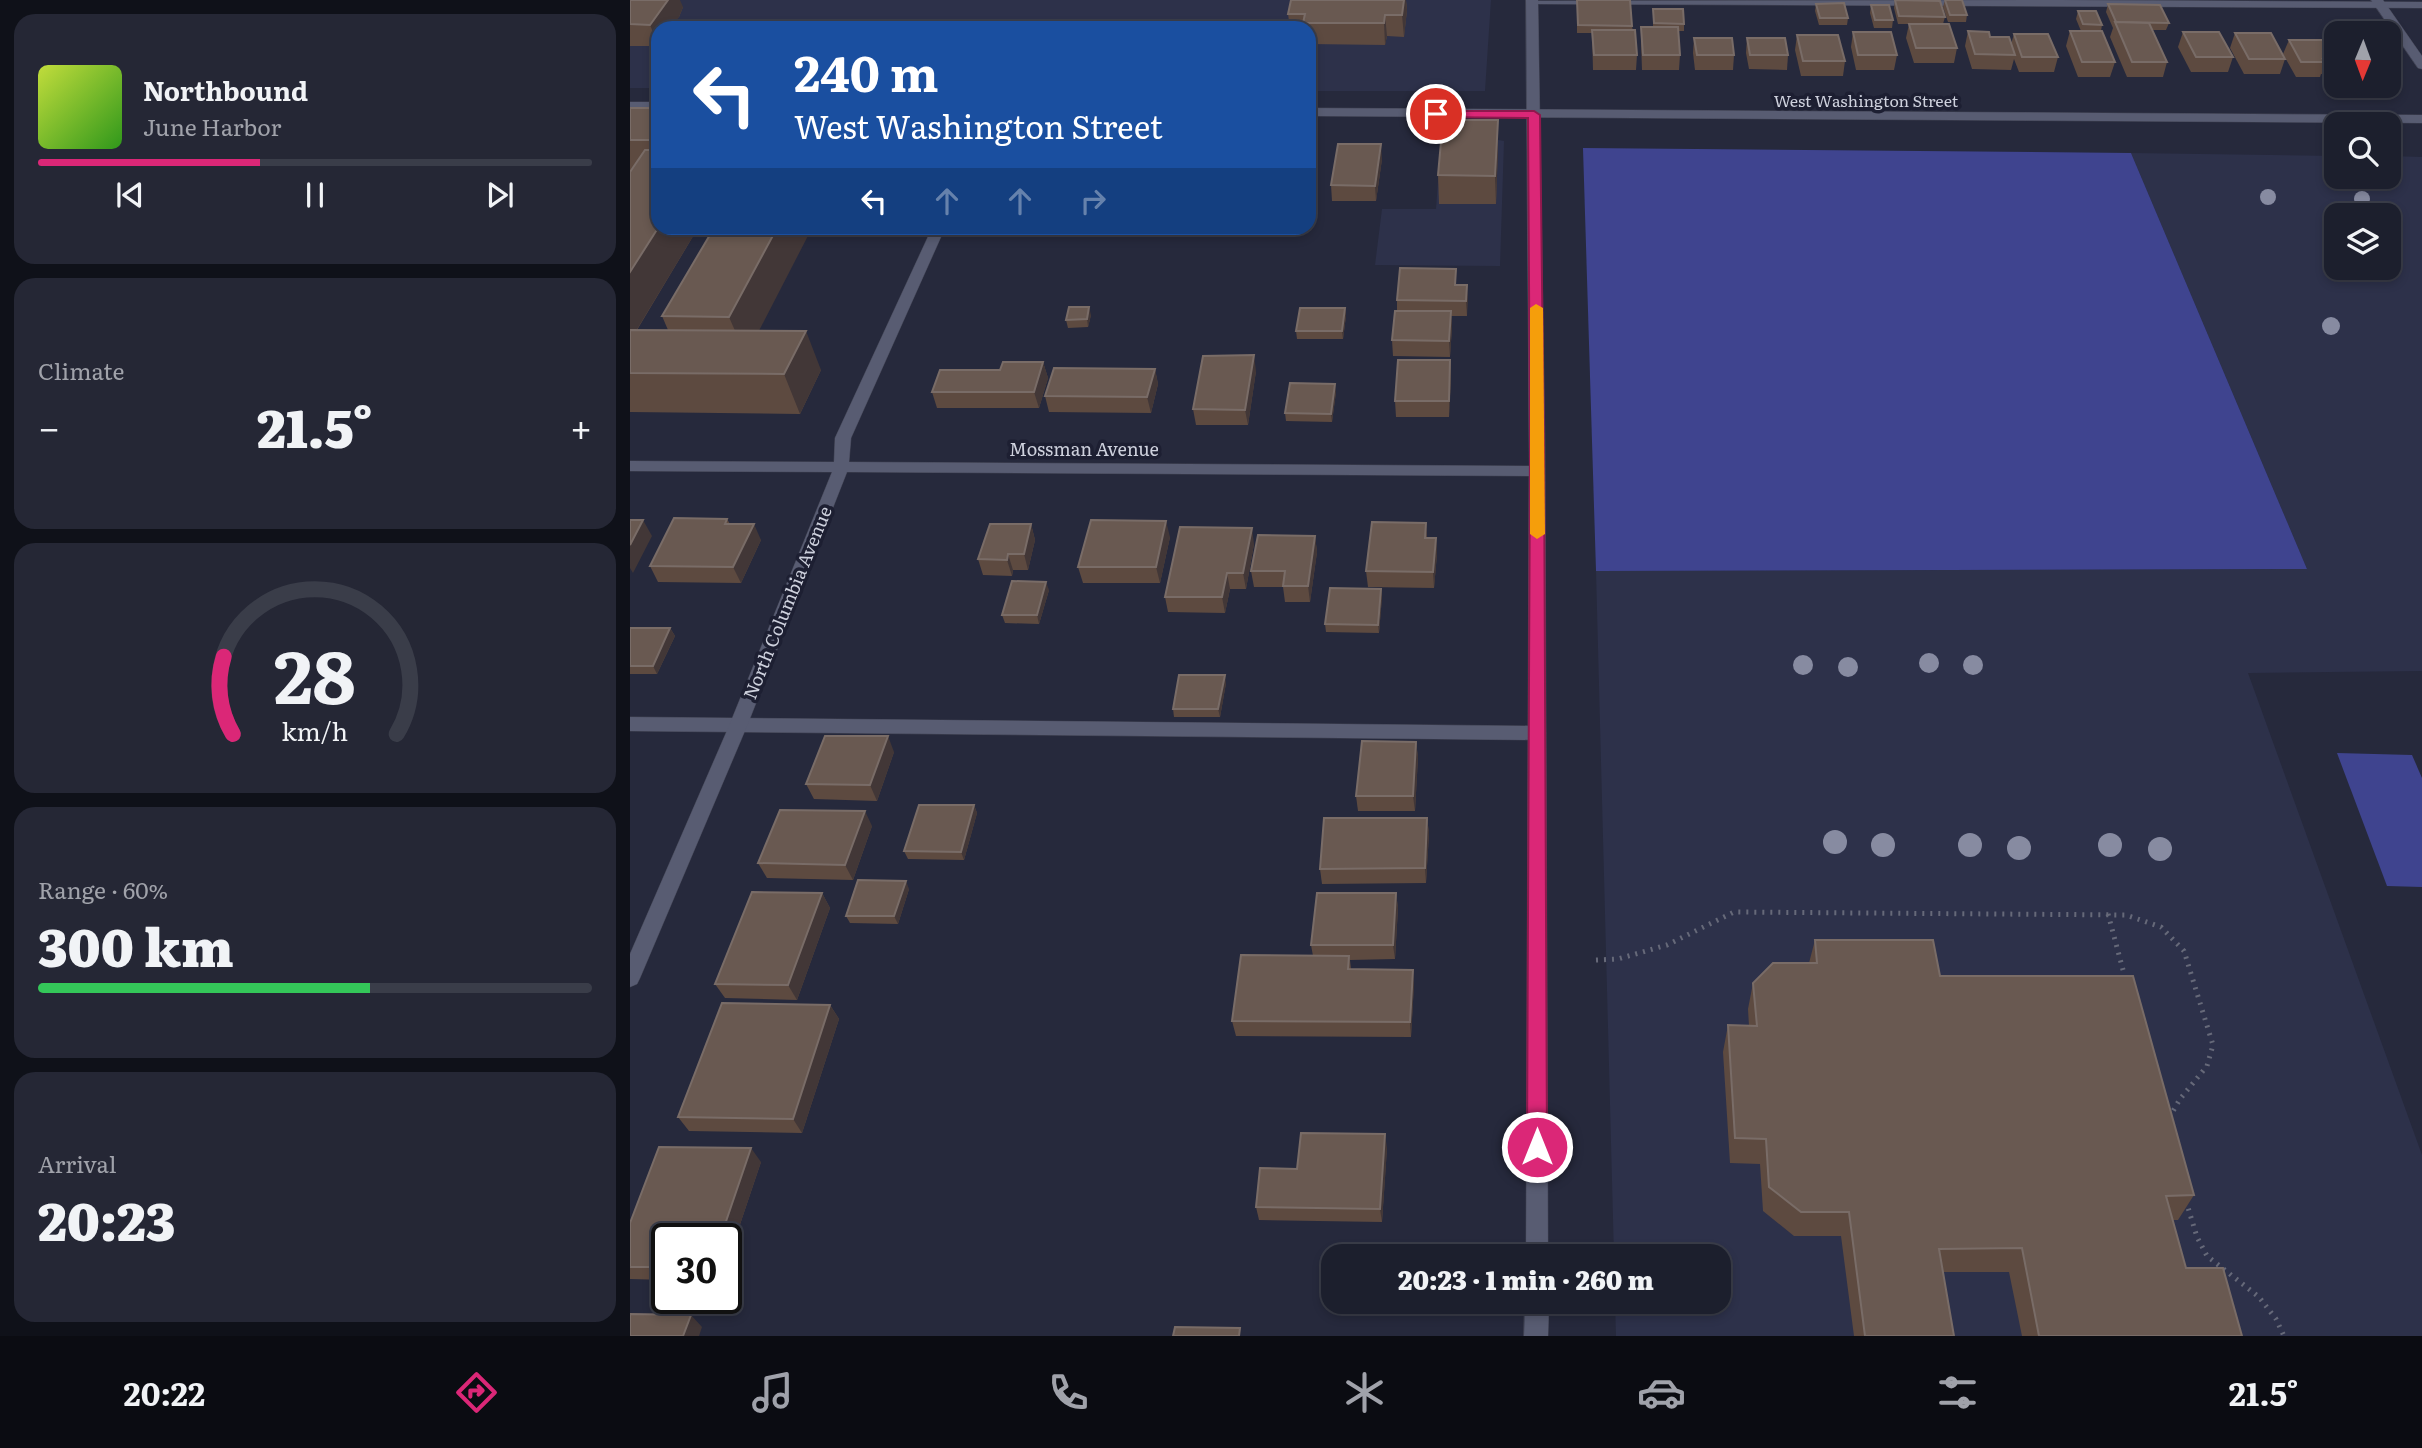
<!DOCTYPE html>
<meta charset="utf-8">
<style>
body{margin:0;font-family:Literata,serif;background:#252735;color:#f1f3f6;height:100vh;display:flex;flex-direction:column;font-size:26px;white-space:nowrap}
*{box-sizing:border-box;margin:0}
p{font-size:23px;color:#a0a2aa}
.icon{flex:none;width:38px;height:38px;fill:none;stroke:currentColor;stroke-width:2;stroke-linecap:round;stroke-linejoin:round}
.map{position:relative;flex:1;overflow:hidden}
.sheet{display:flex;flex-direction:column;gap:14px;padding:14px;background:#0f1119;width:630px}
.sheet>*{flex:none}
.hud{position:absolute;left:21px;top:21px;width:665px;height:214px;border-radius:21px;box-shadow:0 4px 10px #0003,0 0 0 2px #3a3d49;background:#1a4fa0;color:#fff;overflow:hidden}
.needle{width:46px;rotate:181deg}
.tools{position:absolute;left:1694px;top:21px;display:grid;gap:14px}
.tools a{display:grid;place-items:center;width:77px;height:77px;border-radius:14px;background:#1c1f2d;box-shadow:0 4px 10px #0003,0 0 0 2px #3a3d49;font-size:35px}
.speed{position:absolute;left:21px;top:1223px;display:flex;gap:14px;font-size:35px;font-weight:700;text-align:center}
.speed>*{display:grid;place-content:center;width:91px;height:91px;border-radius:50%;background:#1c1f2d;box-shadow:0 4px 10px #0003,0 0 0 2px #3a3d49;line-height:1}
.speed .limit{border:4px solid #111;border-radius:10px;background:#fff;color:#111}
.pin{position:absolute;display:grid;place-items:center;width:60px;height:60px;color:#fff;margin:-30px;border:4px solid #fff;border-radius:50%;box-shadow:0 2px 7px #0007}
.me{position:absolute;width:77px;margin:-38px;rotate:0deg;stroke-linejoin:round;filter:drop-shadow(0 0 5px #0008)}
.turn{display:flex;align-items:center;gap:24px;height:147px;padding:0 28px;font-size:32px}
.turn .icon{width:91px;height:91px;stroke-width:2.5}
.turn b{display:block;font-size:49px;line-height:60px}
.lanes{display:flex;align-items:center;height:66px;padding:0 28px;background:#0003;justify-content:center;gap:35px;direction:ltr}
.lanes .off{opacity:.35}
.big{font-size:52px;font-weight:800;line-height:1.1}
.sheet .widget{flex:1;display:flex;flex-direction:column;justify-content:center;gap:10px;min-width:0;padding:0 24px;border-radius:21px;background:#252735}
.sheet .dial{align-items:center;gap:0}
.dial svg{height:182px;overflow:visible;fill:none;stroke:#3a3d49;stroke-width:7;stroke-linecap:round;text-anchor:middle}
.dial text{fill:#f1f3f6;stroke:none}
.song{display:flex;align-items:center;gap:21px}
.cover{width:84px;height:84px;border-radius:10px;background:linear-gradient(135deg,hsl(70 70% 55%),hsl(110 70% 35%))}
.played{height:7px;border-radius:4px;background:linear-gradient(90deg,#db2777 40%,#3a3d49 40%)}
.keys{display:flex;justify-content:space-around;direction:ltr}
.heat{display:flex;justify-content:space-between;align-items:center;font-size:38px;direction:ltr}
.charge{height:10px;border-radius:5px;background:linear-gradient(90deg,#34c759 60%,#3a3d49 0)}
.trip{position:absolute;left:691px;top:1244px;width:410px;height:70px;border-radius:21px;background:#1c1f2d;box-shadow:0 4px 10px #0003,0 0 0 2px #3a3d49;font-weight:800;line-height:70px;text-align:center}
.menu{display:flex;height:112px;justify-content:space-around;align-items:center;background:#0b0c12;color:#a0a2aa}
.menu .icon{width:49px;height:49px}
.menu .current{color:#db2777}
.menu b{font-size:32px;color:#f1f3f6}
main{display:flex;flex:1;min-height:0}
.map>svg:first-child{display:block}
</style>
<main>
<section class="sheet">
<div class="widget">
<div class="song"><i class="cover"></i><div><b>Northbound</b><p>June Harbor</p></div></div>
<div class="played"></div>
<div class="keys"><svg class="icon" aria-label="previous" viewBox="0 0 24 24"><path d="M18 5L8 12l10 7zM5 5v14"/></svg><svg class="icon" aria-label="pause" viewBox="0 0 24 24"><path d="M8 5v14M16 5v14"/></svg><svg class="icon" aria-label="next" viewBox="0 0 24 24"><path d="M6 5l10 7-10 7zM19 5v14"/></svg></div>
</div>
<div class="widget"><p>Climate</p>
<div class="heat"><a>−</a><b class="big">21.5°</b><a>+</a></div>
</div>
<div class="widget dial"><svg viewBox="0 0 100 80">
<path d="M14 69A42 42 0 1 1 86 69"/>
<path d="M14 69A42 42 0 0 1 10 35" stroke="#db2777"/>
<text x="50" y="56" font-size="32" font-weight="700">28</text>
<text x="50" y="72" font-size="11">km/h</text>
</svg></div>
<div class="widget"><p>Range · 60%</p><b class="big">300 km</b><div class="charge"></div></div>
<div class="widget"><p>Arrival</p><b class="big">20:23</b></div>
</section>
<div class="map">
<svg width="1792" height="1336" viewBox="0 0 1792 1336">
<rect width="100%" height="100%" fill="#26293c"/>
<g fill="#2d314a" fill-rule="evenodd">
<polygon points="0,0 861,0 855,91 679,91 679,28 28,28 28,88 0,88"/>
<polygon points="811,137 852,137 874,141 870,266 745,265 752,209 806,209"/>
<path d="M1501,153L1706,156V177H1759V156L1792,157V671L1618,673L1792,1155V1336H986L985,1302H1088V1256H984L966,571L1677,569ZM1706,215H1759V268H1706Z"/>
</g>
<g fill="#3f448f">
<polygon points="953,148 1501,153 1677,569 966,571"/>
<polygon points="1707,753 1782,755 1792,778 1792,887 1757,886"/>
</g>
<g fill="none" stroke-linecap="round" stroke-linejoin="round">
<defs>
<g id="service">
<polygon points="1433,0 1792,2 1792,8 902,4 896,1"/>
<polygon points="0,717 907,726 913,728 916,733 913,738 907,740 0,731"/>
</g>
<g id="minor">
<polygon points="896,0 908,0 915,447 918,1256 896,1256 899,476 217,472 117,726 10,978 7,984 0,987 0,954 99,726 202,472 0,471 0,461 204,462 205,438 302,228 315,228 221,438 219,462 899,466"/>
<polygon points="1741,0 1753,0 1792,56 1792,69 1788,68"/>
<polygon points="895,1302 919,1302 918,1336 894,1336"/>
</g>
<g id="tertiary">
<rect x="0" y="102" width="28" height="8"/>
<polygon points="679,108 1792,115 1792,123 679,116"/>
</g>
</defs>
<use href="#service" stroke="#414353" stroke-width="1"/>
<use href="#minor" stroke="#414353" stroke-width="1"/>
<use href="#tertiary" stroke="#414353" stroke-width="1"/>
<g stroke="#666979" stroke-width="5" stroke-dasharray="2 6" stroke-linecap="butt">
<polyline points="1478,914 1496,981"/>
<polyline points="966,960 988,959 1037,945 1104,912 1496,915 1531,927 1554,951 1583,1045 1577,1066 1550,1099 1539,1118"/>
<polyline points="1556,1201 1567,1237 1577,1256 1629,1297 1646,1319 1654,1336"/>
</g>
<use href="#service" fill="#585c72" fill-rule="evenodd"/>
<use href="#minor" fill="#585c72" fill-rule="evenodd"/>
<use href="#tertiary" fill="#585c72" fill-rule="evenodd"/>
</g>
<g fill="#878ba1">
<circle cx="1638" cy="197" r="8"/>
<circle cx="1732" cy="199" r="8"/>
<circle cx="1701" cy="326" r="9"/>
<circle cx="1299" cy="663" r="10"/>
<circle cx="1173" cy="665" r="10"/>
<circle cx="1343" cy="665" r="10"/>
<circle cx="1218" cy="667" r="10"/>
<circle cx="1205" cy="842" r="12"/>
<circle cx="1253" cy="845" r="12"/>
<circle cx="1340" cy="845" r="12"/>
<circle cx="1480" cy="845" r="12"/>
<circle cx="1389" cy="848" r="12"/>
<circle cx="1530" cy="849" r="12"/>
</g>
<g fill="#5d4a40">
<polygon points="0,0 53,7 49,17 28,28 28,46 0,46"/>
<polygon points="661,0 776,0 777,10 774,37 757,36 755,45 679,44 679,28 660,28 658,14"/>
<polygon points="947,0 1002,26 1007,55 1006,70 963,70 962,33 947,33"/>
<polygon points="1265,0 1315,17 1313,24 1327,48 1324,63 1284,63 1276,38 1279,24 1268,24 1264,8"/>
<polygon points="1315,0 1337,15 1336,22 1318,22 1313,7"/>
<polygon points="1186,4 1218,18 1217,25 1189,25 1185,11"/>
<polygon points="1478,4 1539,23 1536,30 1522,30 1537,62 1533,77 1497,77 1480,37 1483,28 1476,12"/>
<polygon points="1241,5 1263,20 1262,28 1244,28 1240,13"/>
<polygon points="1023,9 1054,24 1054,31 1048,31 1050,55 1049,70 1012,70 1011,42 1011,27 1023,27"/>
<polygon points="1448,11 1472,25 1471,31 1485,62 1480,77 1448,77 1436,46 1440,31 1451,31 1446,19"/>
<polygon points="1338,31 1360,37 1381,44 1384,34 1428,57 1424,72 1389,72 1384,59 1381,70 1342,69 1335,46"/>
<polygon points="1223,32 1267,55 1264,70 1226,70 1221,47"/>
<polygon points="1553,32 1603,57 1598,72 1561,72 1548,47"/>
<polygon points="1605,33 1655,59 1650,74 1614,74 1600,48"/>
<polygon points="1167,35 1215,61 1213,76 1171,76 1165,50"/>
<polygon points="1064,38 1104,55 1103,70 1065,70 1063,53"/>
<polygon points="1117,38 1158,55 1157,70 1119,69 1116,53"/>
<polygon points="1659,40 1706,47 1706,74 1691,74 1690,77 1666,77 1653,54"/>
<polygon points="0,108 28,108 28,228 68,228 7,330 38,330 32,316 84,228 129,331 191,370 170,414 0,412"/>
<polygon points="868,120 868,148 866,204 809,204 808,175"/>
<polygon points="752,159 746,201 702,201 701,185"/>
<polygon points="511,228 562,228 561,229 511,229"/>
<polygon points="826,285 837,285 837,316 821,316 822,327 820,357 763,356 762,340 767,311 767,300"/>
<polygon points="715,308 716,316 713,339 667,339 666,331"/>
<polygon points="461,315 458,327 438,328 436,320"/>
<polygon points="820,360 821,376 819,417 766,417 765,401"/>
<polygon points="413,362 418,378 409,408 307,408 302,392"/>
<polygon points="525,369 528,384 521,413 419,412 415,396"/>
<polygon points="626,371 618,425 566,425 563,409"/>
<polygon points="706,392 702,422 656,421 655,413"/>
<polygon points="97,519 100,524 131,540 111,583 28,582 20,566"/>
<polygon points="796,523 797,538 806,538 807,554 804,588 738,587 736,571"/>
<polygon points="401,524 405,540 398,570 383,570 382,576 353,575 348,559"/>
<polygon points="685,536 687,552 680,602 655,602 653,587 624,587 621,571"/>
<polygon points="540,537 530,583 453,583 448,567"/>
<polygon points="624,544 616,589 600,589 595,613 538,612 535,597"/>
<polygon points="751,589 752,597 749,633 696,632 695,624"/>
<polygon points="419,590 409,624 375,623 372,615"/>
<polygon points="0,628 40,628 45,636 27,674 0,674"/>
<polygon points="596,683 590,717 544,717 543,709"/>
<polygon points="786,742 788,757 785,811 728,811 726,796"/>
<polygon points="264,752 247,801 184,799 176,784"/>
<polygon points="344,805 347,813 334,860 278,859 274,851"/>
<polygon points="797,818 799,833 796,883 692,884 690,869"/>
<polygon points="242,826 223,880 137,878 128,863"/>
<polygon points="279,889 268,924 220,923 216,916"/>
<polygon points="192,893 200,908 167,1000 95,998 85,984"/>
<polygon points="766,893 768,908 765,959 720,960 721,969 784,984 781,1037 606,1036 602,1021 683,956 681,945"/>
<polygon points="1185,940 1310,976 1564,1195 1548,1220 1543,1220 1556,1268 1612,1336 1392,1336 1379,1272 1313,1272 1324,1336 1224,1336 1211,1236 1164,1236 1133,1211 1130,1164 1100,1163 1093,1052 1098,1025 1119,1026 1118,1009 1123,983 1179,963"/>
<polygon points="200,1005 209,1019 172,1133 59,1131 48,1117"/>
<polygon points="757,1148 752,1222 629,1220 626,1207 667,1169"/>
<polygon points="131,1162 96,1266 96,1239 37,1239 37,1280 0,1279 0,1223"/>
</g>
<g fill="#423737">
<polygon points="38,0 50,0 53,7 49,17 41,28 28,28 28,44 20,25"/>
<polygon points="774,0 776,0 777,10 774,37 772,15"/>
<polygon points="755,15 757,36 755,45 754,23"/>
<polygon points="868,120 868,148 866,204 865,176"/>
<polygon points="684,144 685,160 679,193 679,170"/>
<polygon points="751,144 752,159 746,201 745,186"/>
<polygon points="28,228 68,228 0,341 0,272"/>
<polygon points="147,228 182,228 116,356 99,317"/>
<polygon points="837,285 838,301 837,316 836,301"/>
<polygon points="459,307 461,315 458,327 457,319"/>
<polygon points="715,308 716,316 713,339 712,331"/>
<polygon points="821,311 822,327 820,357 819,341"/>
<polygon points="176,331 191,370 170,414 154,374"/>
<polygon points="624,355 626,371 618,425 615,410"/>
<polygon points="820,360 821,376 819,417 819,401"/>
<polygon points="413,362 418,378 409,408 404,392"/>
<polygon points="525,369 528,384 521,413 517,397"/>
<polygon points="705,384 706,392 702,422 701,414"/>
<polygon points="13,520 22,536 3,573 0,568 0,545"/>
<polygon points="536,521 540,537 530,583 526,567"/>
<polygon points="124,524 131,540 111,583 103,567"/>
<polygon points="401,524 405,540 398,570 394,554"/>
<polygon points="622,528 624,544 616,589 613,573"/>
<polygon points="685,536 687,552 680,602 678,586"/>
<polygon points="806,538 807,554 804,588 803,572"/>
<polygon points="378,554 383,570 382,576 377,560"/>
<polygon points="597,573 600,589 595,613 592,597"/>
<polygon points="416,582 419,590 409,624 407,615"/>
<polygon points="751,589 752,597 749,633 748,625"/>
<polygon points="40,628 45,636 27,674 23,666"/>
<polygon points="595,675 596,683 590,717 588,709"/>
<polygon points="258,736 264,752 247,801 240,785"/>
<polygon points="786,742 788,757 785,811 783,796"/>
<polygon points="344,805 347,813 334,860 331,852"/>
<polygon points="235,811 242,826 223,880 215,865"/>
<polygon points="797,818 799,833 796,883 795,868"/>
<polygon points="276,881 279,889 268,924 264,916"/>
<polygon points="192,893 200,908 167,1000 158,985"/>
<polygon points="766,893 768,908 765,959 763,945"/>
<polygon points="783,970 784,984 781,1037 780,1022"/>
<polygon points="200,1005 209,1019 172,1133 163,1119"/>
<polygon points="755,1134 757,1148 752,1222 750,1209"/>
<polygon points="121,1148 131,1162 96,1266 96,1239 90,1239"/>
<polygon points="61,1315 72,1327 69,1336 53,1336"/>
</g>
<g fill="#695951" stroke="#796c67" stroke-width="2">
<polygon points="0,0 38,0 20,25 0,24"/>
<polygon points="661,0 774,0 772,15 755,15 754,23 673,23 675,14 658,14"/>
<polygon points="947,0 1000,0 1002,26 948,25"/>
<polygon points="1265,0 1310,1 1315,17 1269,16"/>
<polygon points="1315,0 1332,0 1337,15 1320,15"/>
<polygon points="1214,3 1218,18 1190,18 1186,4"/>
<polygon points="1478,4 1530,5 1539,23 1486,22"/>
<polygon points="1241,5 1259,5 1263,20 1245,20"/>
<polygon points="1023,9 1053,9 1054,24 1024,23"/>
<polygon points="1448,11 1466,11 1472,25 1453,24"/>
<polygon points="1485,22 1519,23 1537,62 1502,62"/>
<polygon points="1279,24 1319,24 1327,48 1286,48"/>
<polygon points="1011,27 1048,27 1050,55 1013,55"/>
<polygon points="962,30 1005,30 1007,55 964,55"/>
<polygon points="1338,31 1359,32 1360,37 1379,37 1385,55 1345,54"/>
<polygon points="1440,31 1472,31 1485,62 1452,62"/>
<polygon points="1223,32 1261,32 1267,55 1228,55"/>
<polygon points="1553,32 1589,32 1603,57 1566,57"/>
<polygon points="1605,33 1641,33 1655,59 1619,59"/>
<polygon points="1384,34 1418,34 1428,57 1392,57"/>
<polygon points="1167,35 1208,35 1215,61 1173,61"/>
<polygon points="1064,38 1102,38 1104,55 1067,55"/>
<polygon points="1117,38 1155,38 1158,55 1120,55"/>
<polygon points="1659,40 1702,40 1706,47 1706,59 1693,59 1695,62 1671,62"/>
<rect x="0" y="108" width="28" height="32"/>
<polygon points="813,120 868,120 865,176 808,175"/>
<polygon points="679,144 684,144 679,170"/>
<polygon points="708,144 751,144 745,186 701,185"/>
<polygon points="15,150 28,150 28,228 0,272 0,172"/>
<polygon points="84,228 147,228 99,317 32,316"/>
<polygon points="770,268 826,269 825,285 837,285 836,301 767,300"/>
<polygon points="439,307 459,307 457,319 436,320"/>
<polygon points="670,308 715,308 712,331 666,331"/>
<polygon points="765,311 821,311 819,341 762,340"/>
<polygon points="0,330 176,331 154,374 0,373"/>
<polygon points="624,355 615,410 563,409 573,356"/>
<polygon points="768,360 820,360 819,401 765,401"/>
<polygon points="373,362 413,362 404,392 302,392 310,370 370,370"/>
<polygon points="424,368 525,369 517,397 415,396"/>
<polygon points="660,383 705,384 701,414 655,413"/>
<polygon points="44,518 97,519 95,524 124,524 103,567 20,566"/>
<polygon points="0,520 13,520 0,545"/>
<polygon points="461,520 536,521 526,567 448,567"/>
<polygon points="742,522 796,523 795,538 806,538 803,572 736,571"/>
<polygon points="360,524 401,524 394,554 378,554 377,560 348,559"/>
<polygon points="550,527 622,528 613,573 597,573 592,597 535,597"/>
<polygon points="628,535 685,536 678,586 653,586 655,571 621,571"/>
<polygon points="382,581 416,582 407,615 372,615"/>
<polygon points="700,588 751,589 748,625 695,624"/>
<polygon points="0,628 40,628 23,666 0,666"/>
<polygon points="549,675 595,675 588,709 543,709"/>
<polygon points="195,736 258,736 240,785 176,784"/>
<polygon points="732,741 786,742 783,796 726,796"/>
<polygon points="289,805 344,805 331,852 274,851"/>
<polygon points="150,810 235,811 215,865 128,863"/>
<polygon points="694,818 797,818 795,868 690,869"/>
<polygon points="228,880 276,881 264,916 216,916"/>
<polygon points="122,892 192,893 158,985 85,984"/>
<polygon points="687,893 766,893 763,945 681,945"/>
<polygon points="1185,940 1303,940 1310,976 1503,976 1564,1195 1536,1196 1556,1268 1593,1268 1612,1336 1409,1336 1392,1248 1309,1249 1324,1336 1235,1336 1219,1212 1171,1212 1139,1187 1136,1139 1105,1138 1098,1025 1127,1026 1123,983 1143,963 1187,963"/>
<polygon points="611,955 719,956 718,969 783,970 780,1022 602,1021"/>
<polygon points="92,1003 200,1005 163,1119 48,1117"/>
<polygon points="671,1133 755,1134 750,1209 626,1207 630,1168 667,1169"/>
<polygon points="29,1147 121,1148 90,1239 37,1239 37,1267 0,1267 0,1223"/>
<polygon points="0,1314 61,1315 53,1336 0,1336"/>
<polygon points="545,1327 610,1328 609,1336 543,1336"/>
</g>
<polygon fill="#db2777" stroke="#8e194d" stroke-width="2" points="802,111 904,111 910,115 914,447 917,1147 914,1154 907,1156 900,1154 897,1147 900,447 898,118 806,117 802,116"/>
<polygon fill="#f59e0b" points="906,304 913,308 915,534 907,539 900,534 900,308"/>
<g text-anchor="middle" stroke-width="7" stroke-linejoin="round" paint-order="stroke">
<g font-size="16" fill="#ced1dd" stroke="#1d1f32">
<text x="1236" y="107">West Washington Street</text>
</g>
<g font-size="18" fill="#ced1dd" stroke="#1d1f32">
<text x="454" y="456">Mossman Avenue</text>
<text transform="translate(158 603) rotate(-68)" y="6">North Columbia Avenue</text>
</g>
</g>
</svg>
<div class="tools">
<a><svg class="needle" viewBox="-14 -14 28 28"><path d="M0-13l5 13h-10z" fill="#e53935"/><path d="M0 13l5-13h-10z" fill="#a0a2aa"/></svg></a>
<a><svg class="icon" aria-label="search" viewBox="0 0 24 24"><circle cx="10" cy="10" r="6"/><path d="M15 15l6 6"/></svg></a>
<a><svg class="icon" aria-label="layers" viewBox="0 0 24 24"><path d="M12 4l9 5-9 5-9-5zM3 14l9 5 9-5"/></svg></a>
</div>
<div class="speed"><div class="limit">30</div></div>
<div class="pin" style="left:806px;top:114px;background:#d93025"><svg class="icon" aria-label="arrive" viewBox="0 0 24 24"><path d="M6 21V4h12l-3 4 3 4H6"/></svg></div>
<svg class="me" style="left:907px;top:1147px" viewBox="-20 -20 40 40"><circle r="17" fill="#db2777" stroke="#fff" stroke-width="3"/><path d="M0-11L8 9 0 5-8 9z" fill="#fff"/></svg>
<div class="trip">20:23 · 1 min · 260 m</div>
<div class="hud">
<div class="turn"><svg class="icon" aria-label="left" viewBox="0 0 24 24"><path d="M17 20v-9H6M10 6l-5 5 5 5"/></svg><div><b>240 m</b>West Washington Street</div></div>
<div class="lanes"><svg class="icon" aria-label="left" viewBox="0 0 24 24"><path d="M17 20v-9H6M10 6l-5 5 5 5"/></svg><svg class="icon off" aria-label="ahead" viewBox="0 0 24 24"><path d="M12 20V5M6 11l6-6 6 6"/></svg><svg class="icon off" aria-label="ahead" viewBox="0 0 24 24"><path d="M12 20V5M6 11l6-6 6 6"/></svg><svg class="icon off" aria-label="right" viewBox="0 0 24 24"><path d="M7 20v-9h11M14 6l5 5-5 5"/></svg></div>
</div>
</div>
</main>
<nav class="menu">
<b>20:22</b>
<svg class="icon current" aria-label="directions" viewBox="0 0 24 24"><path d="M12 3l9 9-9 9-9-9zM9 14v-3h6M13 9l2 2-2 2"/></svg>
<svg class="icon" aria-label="music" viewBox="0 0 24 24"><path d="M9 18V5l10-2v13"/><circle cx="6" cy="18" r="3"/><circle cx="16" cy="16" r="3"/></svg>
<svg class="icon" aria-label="phone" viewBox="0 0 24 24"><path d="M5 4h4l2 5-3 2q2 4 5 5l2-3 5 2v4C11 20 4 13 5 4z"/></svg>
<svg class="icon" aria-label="climate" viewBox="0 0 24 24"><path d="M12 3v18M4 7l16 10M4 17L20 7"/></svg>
<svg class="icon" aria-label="car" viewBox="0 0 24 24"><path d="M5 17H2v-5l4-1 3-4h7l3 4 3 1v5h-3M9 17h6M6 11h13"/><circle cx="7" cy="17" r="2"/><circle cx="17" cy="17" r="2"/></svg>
<svg class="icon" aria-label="filters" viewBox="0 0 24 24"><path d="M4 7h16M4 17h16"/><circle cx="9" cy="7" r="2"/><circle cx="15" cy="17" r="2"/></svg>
<b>21.5°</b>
</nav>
